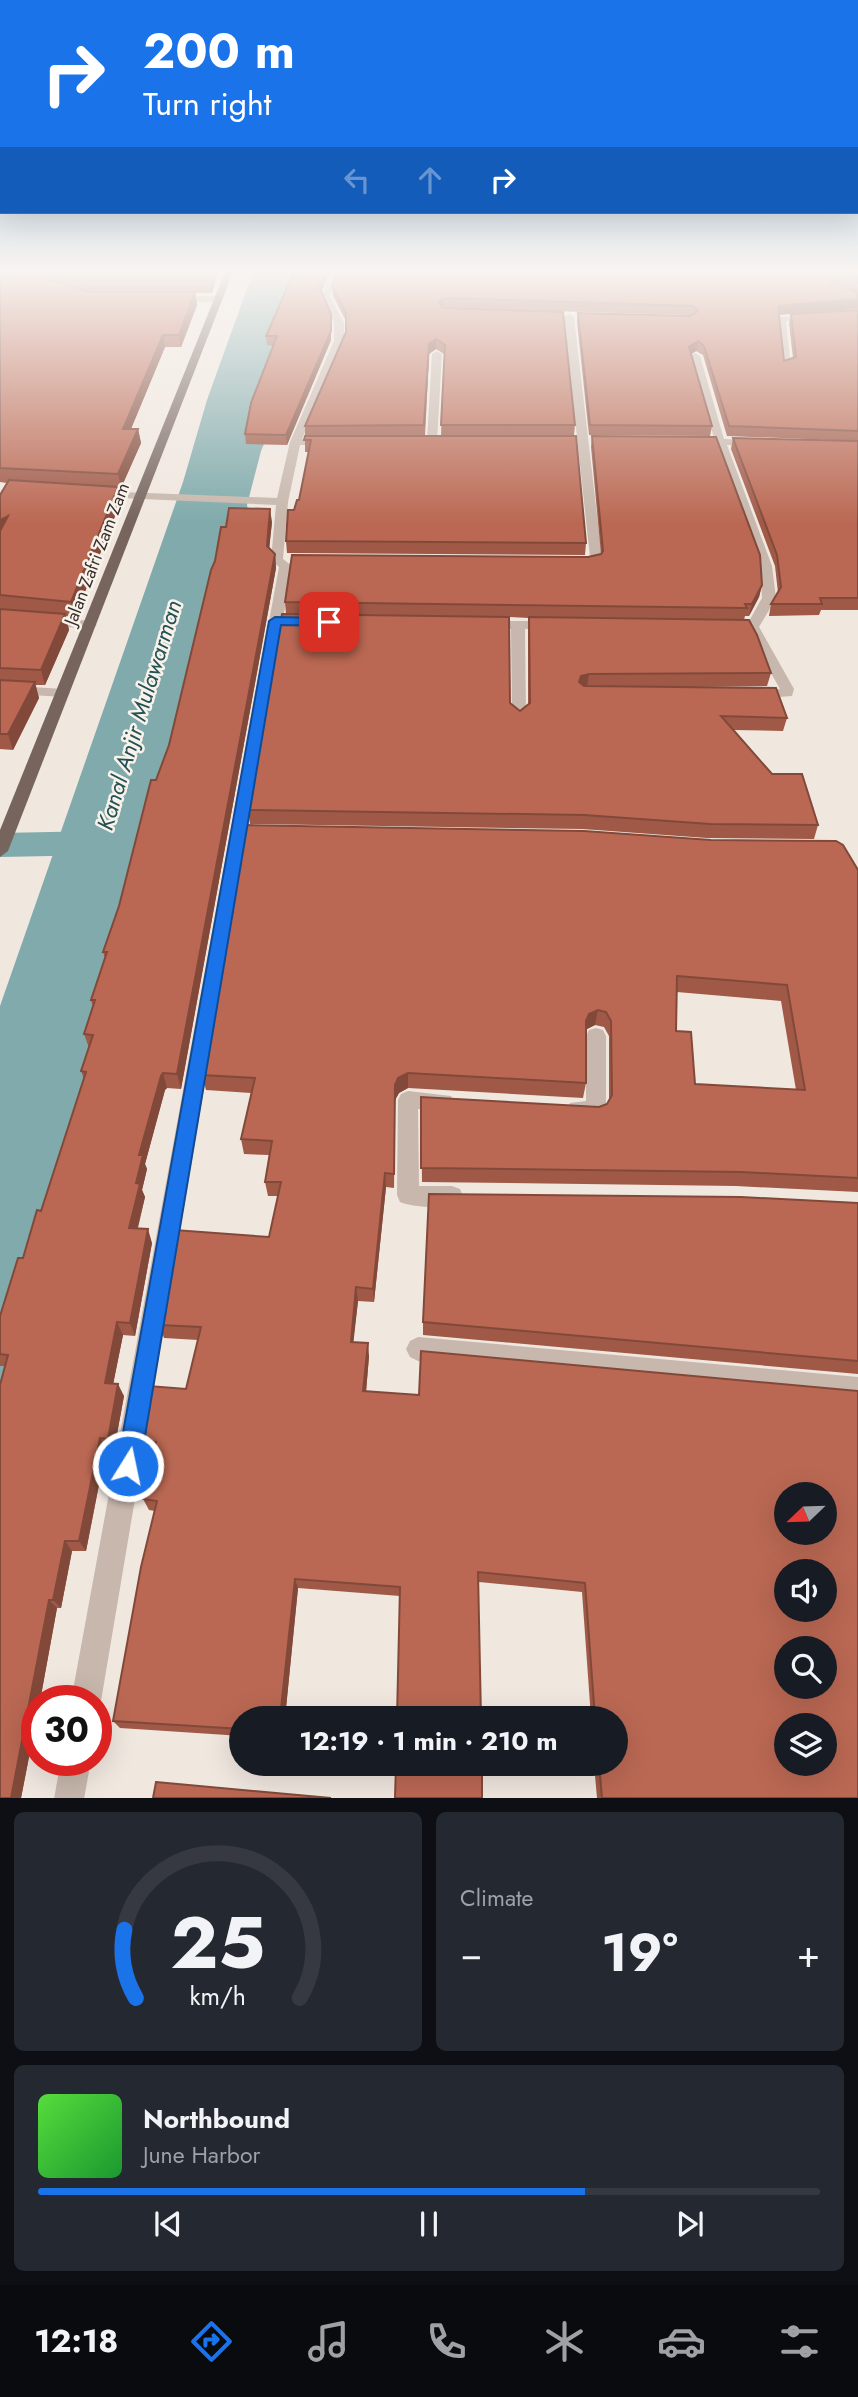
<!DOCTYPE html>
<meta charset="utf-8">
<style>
body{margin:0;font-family:Jost,sans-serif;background:#242831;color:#f1f3f6;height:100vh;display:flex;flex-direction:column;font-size:26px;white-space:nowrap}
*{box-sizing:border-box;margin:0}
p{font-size:23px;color:#9ea1a6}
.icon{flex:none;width:38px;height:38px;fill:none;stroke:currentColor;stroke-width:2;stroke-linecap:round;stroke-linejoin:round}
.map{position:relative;height:1798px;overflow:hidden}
.details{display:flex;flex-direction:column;gap:14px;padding:14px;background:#0d0f14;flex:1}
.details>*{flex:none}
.hud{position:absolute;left:0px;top:0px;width:859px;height:214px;box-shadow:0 7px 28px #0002;background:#1a73e8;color:#fff;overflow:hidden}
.needle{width:46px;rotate:247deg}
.buttons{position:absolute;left:774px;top:1482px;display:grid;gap:14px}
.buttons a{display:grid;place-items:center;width:63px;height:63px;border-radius:50%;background:#171b24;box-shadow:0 7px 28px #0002;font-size:35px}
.speed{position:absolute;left:21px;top:1685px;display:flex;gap:14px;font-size:35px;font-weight:700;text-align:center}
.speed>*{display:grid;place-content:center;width:91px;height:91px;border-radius:50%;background:#171b24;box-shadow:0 7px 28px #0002;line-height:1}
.speed .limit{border:10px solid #d22;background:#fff;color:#111}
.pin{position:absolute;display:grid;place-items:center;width:60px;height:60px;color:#fff;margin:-30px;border-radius:14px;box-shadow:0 4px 10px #0006}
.me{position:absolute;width:77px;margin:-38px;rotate:10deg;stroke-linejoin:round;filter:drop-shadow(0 0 5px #0008)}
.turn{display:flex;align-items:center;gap:24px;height:147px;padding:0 28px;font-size:32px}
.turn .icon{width:91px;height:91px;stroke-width:2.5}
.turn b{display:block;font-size:49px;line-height:60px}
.lanes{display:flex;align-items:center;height:66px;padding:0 28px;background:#0003;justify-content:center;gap:35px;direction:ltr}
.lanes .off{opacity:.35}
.big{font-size:52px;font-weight:700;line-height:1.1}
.details .tile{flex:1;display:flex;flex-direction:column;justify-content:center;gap:10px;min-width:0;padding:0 24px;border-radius:10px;background:#242831}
.details .dial{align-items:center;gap:0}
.dial svg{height:182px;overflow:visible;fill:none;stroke:#363941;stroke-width:7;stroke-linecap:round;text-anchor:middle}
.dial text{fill:#f1f3f6;stroke:none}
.song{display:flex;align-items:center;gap:21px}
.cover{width:84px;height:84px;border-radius:10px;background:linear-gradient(135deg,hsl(110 70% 55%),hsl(130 70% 35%))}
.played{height:7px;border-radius:4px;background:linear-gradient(90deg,#1a73e8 70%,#363941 70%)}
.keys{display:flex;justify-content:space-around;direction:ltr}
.heat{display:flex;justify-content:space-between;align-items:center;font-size:38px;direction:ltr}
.details .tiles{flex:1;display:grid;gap:14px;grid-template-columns:1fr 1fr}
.tile:last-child{grid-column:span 2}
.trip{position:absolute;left:229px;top:1706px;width:399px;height:70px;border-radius:35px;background:#171b24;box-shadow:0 7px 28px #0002;font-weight:700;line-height:70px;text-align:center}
.tab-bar{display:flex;height:112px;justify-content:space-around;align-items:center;background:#090b0e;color:#9ea1a6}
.tab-bar .icon{width:49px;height:49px}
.tab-bar .current{color:#1a73e8}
.tab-bar b{font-size:32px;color:#f1f3f6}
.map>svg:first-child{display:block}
</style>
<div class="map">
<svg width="858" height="1799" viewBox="0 0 858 1799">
<rect width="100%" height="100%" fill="#f0e7df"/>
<polygon fill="#80aaab" points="253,272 316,272 297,368 261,451 247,505 261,569 0,1743 0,1006 183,482 207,400"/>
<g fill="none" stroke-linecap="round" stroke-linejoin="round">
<polygon fill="#80aaab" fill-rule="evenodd" points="101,831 113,835 119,843 113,851 101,855 0,857 0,833"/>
<g fill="#c7b7ac" fill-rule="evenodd">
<polygon points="331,272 339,272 330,296 344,323 344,341 302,439 327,439 332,442 327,445 300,445 288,502 283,559 292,566 101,1701 96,1711 96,1701 71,1701 279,567 271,560 276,505 97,497 91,494 97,491 277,498 290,442 334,341 334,323 322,296"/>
<polygon points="175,296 218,296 222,299 218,302 172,301 172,297"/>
<polygon points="858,311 858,317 786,321 791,367 783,369 778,317"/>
<polygon points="569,314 574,317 602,558 597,564 574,565 574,559 590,557 564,317"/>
<polygon points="437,351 442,354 437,441 432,444 427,441 432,354"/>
<polygon points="695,353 700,356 724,439 754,440 759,443 754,446 727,445 772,566 776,598 759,627 794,689 792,696 754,699 747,695 754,691 780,689 747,631 736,630 734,627 736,624 748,623 762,598 760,566 716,445 694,444 689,441 694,438 714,438 690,356"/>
<polygon points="0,613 90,621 97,625 90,629 0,621"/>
<polygon points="485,621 552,621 559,625 552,629 525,629 526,717 524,720 514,720 512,717 511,629 480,628 480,622"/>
<polygon points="0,685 63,689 70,693 63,697 0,693"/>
<path d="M596,1028L603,1030L606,1036V1110L603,1116C593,1120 580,1119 570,1115L567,1109L570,1103L586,1101V1036L589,1030Z"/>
<path d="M408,1091L451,1096L454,1102L451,1108L444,1111L418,1109L419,1186H452L460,1189L463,1196L460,1203C444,1209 416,1208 400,1202L397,1195L398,1100L401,1094Z"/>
<polygon points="418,1337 858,1377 858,1401 418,1361 410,1357 406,1349 410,1341"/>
<polygon points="61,1760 91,1760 84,1799 54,1799"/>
</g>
<polygon fill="#76645d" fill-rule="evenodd" points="225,272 233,272 8,851 0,857 0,830"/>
</g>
<g fill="#a05947" fill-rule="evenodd">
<polygon points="0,272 218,272 212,293 195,293 197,305 181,347 165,347 131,429 138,429 141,443 121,488 118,488 121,501 75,617 66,616 69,630 45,685 35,685 39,698 13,750 0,749 0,495 7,483 0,482"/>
<polygon points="811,272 858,272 858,293"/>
<polygon points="332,287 858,293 858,309 779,315 784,361 793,358 789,323 791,314 858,310 858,441 727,436 703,355 696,351 691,354 712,426 710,436 589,435 577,322 578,313 690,316 692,315 444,308 443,308 575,425 574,435 441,435 444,354 436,349 429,354 425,435 586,543 585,555 287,553 286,541 294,510 299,500 308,452 305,452 305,426 346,332 346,321 333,296"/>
<polygon points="321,291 331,340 287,445 246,444 245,434 273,346 267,345 266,336"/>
<path d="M592,436L762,585L759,597L749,616H745L744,620L771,673L767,686L680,687L787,718L783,731L734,730L772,774L818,825L814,839L707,838L582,829L250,824L248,810L286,614L285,602L588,557L601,554L591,447ZM509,617L529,618L528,631V704L520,711L510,703Z"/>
<polygon points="733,438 858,441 858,610 821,610 819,615 769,616 771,604 778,593 775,566 731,449"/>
<polygon points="272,522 269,548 275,554 276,568 181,1089 167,1088 165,1090 145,1164 147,1169 142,1190 145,1197 138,1228 152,1243 135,1336 123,1335 113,1384 124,1396 114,1450 106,1449 86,1551 72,1551 61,1608 57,1608 40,1701 37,1701 37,1716 21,1798 0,1798 5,1366 0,1366 0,1316 41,1211 84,1079 81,1071 89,1048 84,1034 93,1007 91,1000 105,958 103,952 119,906 156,780"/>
<path d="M858,870V1192L736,1186L422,1182L421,1097L599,1107L607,1104L609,1100V1036L604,1027L595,1025L587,1029L586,1031V1083L583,1098L408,1088L399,1093L395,1100L394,1188L386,1187L374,1302L358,1301L353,1342L369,1356L366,1392L858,1798H597L594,1764H616V1718H591L582,1592L479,1582L400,1596L298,1588L285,1718H242V1736L120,1728L113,1721L155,1511L149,1510L143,1499L154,1453L145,1452L139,1441L186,1389L198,1340L164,1338L159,1325L269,1237L278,1196H268L265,1182L269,1155L244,1154L241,1139L251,1093L206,1090L202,1075ZM677,992L781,1001L796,1090L695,1084L676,1031Z"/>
<polygon points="858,1203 858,1374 423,1335 423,1322"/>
</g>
<g fill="#82493a">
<polygon points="214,272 218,272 212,293 211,281"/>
<polygon points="326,272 330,272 320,295 319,286"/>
<polygon points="195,292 197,305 181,347 179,335"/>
<polygon points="444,298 444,308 439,311 439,302"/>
<polygon points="858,299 858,308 776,315 778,306"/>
<polygon points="331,314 331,340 287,445 286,435"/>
<polygon points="163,335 165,347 125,443 123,429"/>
<polygon points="436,339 436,349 429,354 425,435 429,344"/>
<polygon points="698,341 696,351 687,357 689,347"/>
<polygon points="138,429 141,443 121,488 118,474"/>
<polygon points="118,487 121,501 75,617 71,602"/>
<polygon points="270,509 272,522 268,560 267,546"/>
<polygon points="8,516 0,537 0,520"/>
<polygon points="275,554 276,568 181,1089 177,1074"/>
<polygon points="762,585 759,597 749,616 752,604"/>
<polygon points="65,614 69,630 45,685 41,670"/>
<polygon points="589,674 587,687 580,690 579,682 581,676"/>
<polygon points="35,682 39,698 13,750 8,734"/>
<polygon points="598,1010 595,1025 587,1029 583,1036 586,1021 589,1014"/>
<polygon points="163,1073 167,1088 165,1090 145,1164 147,1169 142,1190 145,1197 134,1241 129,1228 139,1155 161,1076"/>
<polygon points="408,1073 408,1088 399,1093 395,1100 394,1188 395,1085 398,1078"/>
<polygon points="385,1173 386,1187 374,1302 373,1289"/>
<polygon points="148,1229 152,1243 135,1336 130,1323"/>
<polygon points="356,1287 358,1301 352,1355 351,1342"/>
<polygon points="117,1322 123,1335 111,1395 105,1383"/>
<polygon points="368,1343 369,1356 365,1404 363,1391"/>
<polygon points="118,1384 124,1396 114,1450 108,1439"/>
<polygon points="100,1438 106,1449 86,1551 79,1541"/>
<polygon points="65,1541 72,1551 61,1608 53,1600"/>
<polygon points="295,1579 298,1588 285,1718 280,1718"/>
<polygon points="49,1600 57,1608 40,1701 37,1701 37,1716 21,1798 11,1798"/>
</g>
<g fill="#ba6853" stroke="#82493a" stroke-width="2" fill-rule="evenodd">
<polygon points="0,272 25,272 90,292 195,292 179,335 163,335 123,429 138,429 118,474 0,468"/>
<polygon points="59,272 214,272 211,281 92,281"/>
<polygon points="294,272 326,272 319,286 331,314 331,331 286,435 245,434 251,403 277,336 266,336"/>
<polygon points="337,272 810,272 858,293 858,299 778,306 784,361 796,357 791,314 858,310 858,431 729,426 704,346 698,341 689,347 712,426 590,425 578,313 690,316 698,311 693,306 444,298 439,302 442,308 563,312 575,425 441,425 445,345 436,339 429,344 424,425 305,426 346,332 346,313 332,287"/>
<polygon points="833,272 858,272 858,283"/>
<polygon points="305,436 576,436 586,543 286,541 288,510 294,510 297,500 299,500 311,440 304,440"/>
<polygon points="592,436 716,437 760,555 762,585 752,604 745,604 747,608 285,602 292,555 588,557 601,554 603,551"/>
<polygon points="733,438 858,441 858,598 820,598 822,604 771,604 781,587 777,555"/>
<polygon points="9,480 118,487 71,602 0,595 0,531 8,516 0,520 0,495"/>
<polygon points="229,508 270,509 267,546 275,554 177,1074 163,1073 161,1076 139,1155 143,1155 136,1183 140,1184 129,1228 148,1229 130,1323 117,1322 105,1383 118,1384 108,1439 100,1438 79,1541 65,1541 53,1600 49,1600 11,1798 0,1798 0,1385 8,1355 0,1354 0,1316 18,1258 23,1258 37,1210 41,1211 86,1072 81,1071 93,1035 84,1034 95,1000 91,1000 107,952 103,952 119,906 151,780 156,780 169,745 211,570 215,561 221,527 226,527"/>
<polygon points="0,609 65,614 41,670 0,668"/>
<polygon points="282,614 509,617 510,703 520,711 530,703 529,617 749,620 757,635 771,673 589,674 581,676 579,682 584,686 776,688 787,718 721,716 772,774 802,774 818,825 710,824 584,815 248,810"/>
<polygon points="0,680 35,682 8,734 0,734"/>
<path d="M245,825L584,831L711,840L836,841L843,845L858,870V1178L741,1172L421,1168V1097L599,1107L607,1104L612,1095L611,1021L606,1012L598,1010L589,1014L586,1021V1083L408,1073L398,1078L395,1085L394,1174L385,1173L373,1289L356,1287L351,1342L368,1343L363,1391L419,1395L421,1351L858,1391V1798H602L599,1764H616V1718H595L585,1583L478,1572L481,1718H397L400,1587L295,1579L280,1718H242V1729L113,1721L141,1567L157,1501L143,1499L156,1442L139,1441L149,1386L186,1389L201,1327L159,1325L175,1230L269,1237L281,1182H265L272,1141L241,1139L255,1078L202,1075ZM677,976L787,985L805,1090L695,1084L691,1032L676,1031ZM786,1494H824V1533H786ZM786,1572H824V1610H786ZM786,1648H824V1687H786ZM786,1726H824V1764H786Z"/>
<polygon points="429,1194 741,1197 858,1203 858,1361 423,1322"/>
<polygon points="396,1764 482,1764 482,1798 395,1798"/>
<polygon points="156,1782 331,1798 153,1798"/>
</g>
<linearGradient id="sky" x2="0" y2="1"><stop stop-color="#7eb0d0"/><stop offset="0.52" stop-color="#f8f4f1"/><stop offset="1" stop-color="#f8f4f1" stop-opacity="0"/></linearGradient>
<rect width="858" height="523" fill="url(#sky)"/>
<polygon fill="#1a73e8" stroke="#114b97" stroke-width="2" points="275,617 329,618 335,622 329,626 281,625 140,1466 137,1474 128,1477 120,1474 117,1466 269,621"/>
<g text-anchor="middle" stroke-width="5" stroke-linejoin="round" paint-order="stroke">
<g font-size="18" fill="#362d2a" stroke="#f8f2eb">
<text transform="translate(97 554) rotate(-69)" y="6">Jalan Zafri Zam Zam</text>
</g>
<g font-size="23" font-style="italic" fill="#235254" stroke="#f8f2eb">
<text transform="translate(139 715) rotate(-73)" y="8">Kanal Anjir Mulawarman</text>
</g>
</g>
</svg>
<div class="buttons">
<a><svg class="needle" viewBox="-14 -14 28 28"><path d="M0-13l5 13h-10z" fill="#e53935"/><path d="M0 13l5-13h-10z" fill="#9ea1a6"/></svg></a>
<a><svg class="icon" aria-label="sound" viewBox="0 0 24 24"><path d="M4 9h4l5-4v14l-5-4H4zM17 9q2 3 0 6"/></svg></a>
<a><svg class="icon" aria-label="search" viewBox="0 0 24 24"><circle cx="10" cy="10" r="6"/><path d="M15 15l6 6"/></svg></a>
<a><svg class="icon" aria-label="layers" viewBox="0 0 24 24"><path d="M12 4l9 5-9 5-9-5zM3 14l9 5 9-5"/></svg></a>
</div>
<div class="speed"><div class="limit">30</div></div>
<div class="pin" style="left:329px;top:622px;background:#d93025"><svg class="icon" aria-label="arrive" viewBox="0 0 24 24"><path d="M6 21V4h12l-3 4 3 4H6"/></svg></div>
<svg class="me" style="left:128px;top:1466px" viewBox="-20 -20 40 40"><circle r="17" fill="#1a73e8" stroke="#fff" stroke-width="3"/><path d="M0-11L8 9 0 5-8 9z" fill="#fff"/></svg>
<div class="trip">12:19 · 1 min · 210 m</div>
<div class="hud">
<div class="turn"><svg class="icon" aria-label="right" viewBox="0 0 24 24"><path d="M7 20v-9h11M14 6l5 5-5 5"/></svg><div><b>200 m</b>Turn right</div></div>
<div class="lanes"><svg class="icon off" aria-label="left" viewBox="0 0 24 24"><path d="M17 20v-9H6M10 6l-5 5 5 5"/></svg><svg class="icon off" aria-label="ahead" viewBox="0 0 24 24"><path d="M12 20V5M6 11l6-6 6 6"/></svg><svg class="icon" aria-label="right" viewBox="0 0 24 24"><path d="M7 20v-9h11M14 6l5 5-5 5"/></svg></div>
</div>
</div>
<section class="details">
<div class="tiles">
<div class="tile dial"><svg viewBox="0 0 100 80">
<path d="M14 69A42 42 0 1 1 86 69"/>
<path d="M14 69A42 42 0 0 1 9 39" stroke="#1a73e8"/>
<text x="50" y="56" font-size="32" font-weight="700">25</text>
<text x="50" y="72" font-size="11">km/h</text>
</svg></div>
<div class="tile"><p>Climate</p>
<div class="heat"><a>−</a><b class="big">19°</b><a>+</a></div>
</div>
<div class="tile">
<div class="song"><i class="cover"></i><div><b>Northbound</b><p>June Harbor</p></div></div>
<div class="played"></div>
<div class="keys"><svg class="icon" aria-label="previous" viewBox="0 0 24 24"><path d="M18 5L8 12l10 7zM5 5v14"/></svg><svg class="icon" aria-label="pause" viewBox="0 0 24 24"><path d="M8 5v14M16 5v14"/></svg><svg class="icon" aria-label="next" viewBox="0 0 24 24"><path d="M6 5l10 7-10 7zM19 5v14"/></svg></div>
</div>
</div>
</section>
<nav class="tab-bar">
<b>12:18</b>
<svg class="icon current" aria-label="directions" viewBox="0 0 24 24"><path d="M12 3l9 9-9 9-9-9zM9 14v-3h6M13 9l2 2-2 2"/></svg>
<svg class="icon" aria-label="music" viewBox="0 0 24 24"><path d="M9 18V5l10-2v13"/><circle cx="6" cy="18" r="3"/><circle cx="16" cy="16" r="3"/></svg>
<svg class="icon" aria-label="phone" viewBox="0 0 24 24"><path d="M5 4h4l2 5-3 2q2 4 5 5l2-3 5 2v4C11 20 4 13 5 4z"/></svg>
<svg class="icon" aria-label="climate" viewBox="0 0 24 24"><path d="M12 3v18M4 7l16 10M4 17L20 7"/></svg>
<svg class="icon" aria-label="car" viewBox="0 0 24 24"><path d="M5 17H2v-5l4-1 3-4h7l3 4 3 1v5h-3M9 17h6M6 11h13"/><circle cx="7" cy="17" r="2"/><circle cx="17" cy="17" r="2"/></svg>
<svg class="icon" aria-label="filters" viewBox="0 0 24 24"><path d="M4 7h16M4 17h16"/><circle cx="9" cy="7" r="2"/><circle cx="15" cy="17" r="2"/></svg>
</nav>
